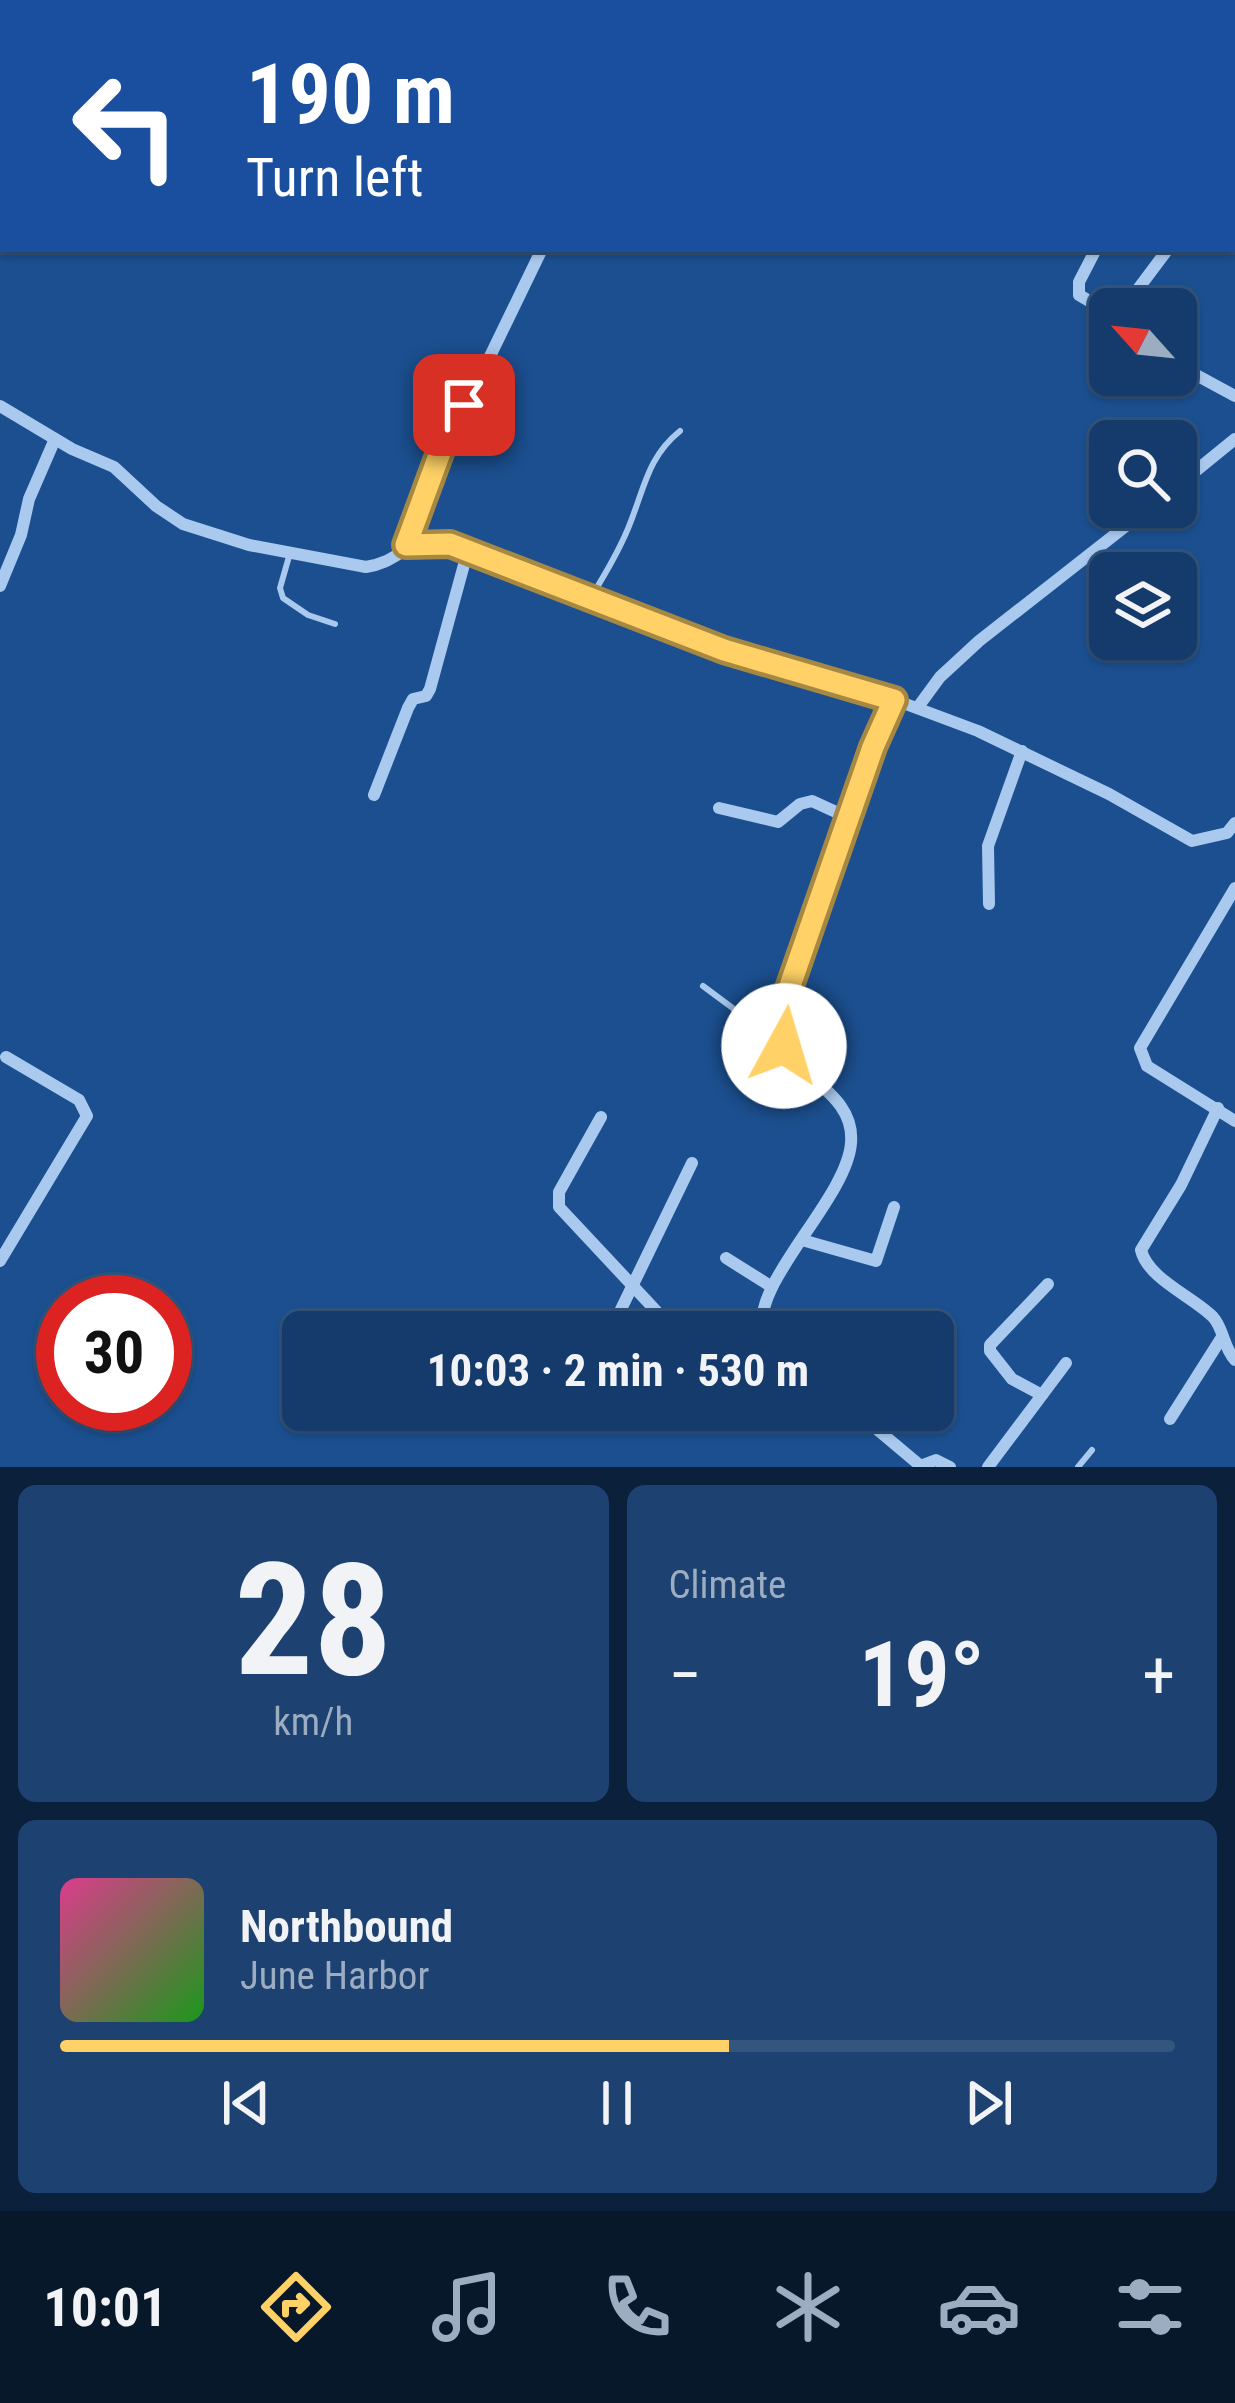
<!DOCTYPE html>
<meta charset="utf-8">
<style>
body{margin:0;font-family:"Roboto Condensed",sans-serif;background:#1d4271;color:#f1f3f6;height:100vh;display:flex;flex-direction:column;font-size:45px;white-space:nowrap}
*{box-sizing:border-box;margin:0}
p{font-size:39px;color:#9dadc1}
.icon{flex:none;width:66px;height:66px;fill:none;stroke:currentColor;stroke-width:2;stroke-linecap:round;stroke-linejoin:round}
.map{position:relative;height:1467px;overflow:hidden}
.panel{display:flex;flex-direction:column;gap:18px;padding:18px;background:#0b203b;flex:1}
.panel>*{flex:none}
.hud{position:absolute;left:0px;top:0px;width:1236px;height:252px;box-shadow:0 3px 9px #0004,0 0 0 3px #33557e;background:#1a4fa0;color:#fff;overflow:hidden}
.needle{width:78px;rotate:297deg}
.buttons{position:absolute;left:1089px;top:288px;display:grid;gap:24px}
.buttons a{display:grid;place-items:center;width:108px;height:108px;border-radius:18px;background:#143b6b;box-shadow:0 3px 9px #0004,0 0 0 3px #33557e;font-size:60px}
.speed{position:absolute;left:36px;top:1275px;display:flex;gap:24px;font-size:60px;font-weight:700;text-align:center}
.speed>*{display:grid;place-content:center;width:156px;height:156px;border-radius:50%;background:#143b6b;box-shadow:0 3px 9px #0004,0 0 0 3px #33557e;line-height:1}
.speed .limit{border:18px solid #d22;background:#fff;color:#111}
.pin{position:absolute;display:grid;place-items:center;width:102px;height:102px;color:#fff;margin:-51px;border-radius:24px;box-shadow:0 6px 18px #0006}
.me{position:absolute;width:132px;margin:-66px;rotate:6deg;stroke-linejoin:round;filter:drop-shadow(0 0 9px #0008)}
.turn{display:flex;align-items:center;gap:42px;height:252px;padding:0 48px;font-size:54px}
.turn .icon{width:156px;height:156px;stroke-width:2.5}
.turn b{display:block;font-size:84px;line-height:102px}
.big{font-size:90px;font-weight:700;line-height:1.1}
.panel .card{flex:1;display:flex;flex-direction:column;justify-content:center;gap:18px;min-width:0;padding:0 42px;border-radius:18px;background:#1d4271}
.panel .dial{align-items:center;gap:0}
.dial b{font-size:156px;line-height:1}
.song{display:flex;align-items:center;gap:36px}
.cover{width:144px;height:144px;border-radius:18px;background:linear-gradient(135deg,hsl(330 70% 55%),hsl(120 70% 35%))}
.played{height:12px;border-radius:6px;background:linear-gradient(90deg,#ffd166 60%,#33557e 60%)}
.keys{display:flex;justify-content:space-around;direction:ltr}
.heat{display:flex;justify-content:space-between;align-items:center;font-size:66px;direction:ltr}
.panel .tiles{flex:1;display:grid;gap:18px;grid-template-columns:1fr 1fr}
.card:last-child{grid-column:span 2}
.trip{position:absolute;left:282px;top:1311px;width:672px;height:120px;border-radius:18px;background:#143b6b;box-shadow:0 3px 9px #0004,0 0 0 3px #33557e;font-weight:700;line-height:120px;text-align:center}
.dock{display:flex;height:192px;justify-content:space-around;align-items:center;background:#08182b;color:#9dadc1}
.dock .icon{width:84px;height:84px}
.dock .on{color:#ffd166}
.dock b{font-size:54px;color:#f1f3f6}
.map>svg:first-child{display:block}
</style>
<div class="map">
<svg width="1235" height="1467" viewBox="0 0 1235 1467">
<rect width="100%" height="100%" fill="#1b4f8f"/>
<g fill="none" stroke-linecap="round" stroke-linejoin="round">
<g stroke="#a9c9ee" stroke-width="6">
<polyline points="290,553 280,588 283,598 308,615 335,624"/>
<path d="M591,597C606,573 621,548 631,521C645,485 649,456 680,431"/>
<polyline points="703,986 781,1044"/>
<polyline points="1078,1467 1092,1450"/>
</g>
<g stroke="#a9c9ee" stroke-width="12">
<polyline points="206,3 220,0"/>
<polyline points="427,3 427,0"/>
<polyline points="1096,249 1079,282 1079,295 1110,313"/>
<polyline points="1123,309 1168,249"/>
<polyline points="1176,364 1235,396"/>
<path d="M0,406L72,449L114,467L156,506L183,524L249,545L366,567C404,561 402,537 450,544L724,650L871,691L978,731L1109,794L1192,841L1227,833L1235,823"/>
<polyline points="1176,487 1235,439"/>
<polyline points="407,545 448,431 479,379 542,249"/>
<polyline points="0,586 21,535 29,499 55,439"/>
<polyline points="918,707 940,677 979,641 1150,507"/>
<polyline points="374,795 408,708 413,699 426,696 430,689 468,550"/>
<polyline points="719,808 778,822 800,804 812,801 849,818"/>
<polyline points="1235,888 1140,1048 1147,1066 1235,1121"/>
<polyline points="989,904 988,846 1022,751"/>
<path d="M1218,1108L1181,1185L1141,1250C1148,1279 1192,1296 1213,1317C1224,1329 1223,1347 1235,1360"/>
<polyline points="601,1117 559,1192 559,1207 660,1315 687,1329 706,1332"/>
<polyline points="802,1240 876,1261 894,1207"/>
<polyline points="726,1258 772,1287"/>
<polyline points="0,1261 87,1116 79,1100 6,1057"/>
<polyline points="610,1332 692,1163"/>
<path d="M764,1332C748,1286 847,1199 851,1143C855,1097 805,1081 785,1048C780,1040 781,1029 781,1020L873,747L894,700"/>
<polyline points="1042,1395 1012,1379 990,1351 990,1345 1048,1284"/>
<polyline points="854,1410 922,1467"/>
<polyline points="1170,1419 1222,1337"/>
<polyline points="920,1466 936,1460 950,1467"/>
<polyline points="988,1467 1066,1363"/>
</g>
<g stroke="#d6e6fa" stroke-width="18">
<polyline points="60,3 62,0"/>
<polyline points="0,140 3,133"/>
</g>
</g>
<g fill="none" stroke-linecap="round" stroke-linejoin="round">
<defs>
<polyline id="route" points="464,405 448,431 406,545 450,544 724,650 894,700 873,747 784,1003 781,1021 784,1046"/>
</defs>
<use href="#route" stroke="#a68842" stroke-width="30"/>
<use href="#route" stroke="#ffd166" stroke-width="21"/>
</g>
</svg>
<div class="buttons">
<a><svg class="needle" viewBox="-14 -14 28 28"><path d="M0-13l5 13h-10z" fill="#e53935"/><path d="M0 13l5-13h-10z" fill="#9dadc1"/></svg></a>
<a><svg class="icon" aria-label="search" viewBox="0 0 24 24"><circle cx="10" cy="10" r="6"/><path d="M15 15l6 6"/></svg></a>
<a><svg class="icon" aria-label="layers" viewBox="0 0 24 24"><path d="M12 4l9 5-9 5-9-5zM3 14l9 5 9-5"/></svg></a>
</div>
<div class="speed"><div class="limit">30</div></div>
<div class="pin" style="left:464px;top:405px;background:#d93025"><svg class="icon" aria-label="arrive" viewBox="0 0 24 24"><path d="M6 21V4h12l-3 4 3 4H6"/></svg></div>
<svg class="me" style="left:784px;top:1046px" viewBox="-20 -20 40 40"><circle r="19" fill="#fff"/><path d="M0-13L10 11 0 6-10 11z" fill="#ffd166"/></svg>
<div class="trip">10:03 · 2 min · 530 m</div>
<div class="hud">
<div class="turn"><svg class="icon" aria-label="left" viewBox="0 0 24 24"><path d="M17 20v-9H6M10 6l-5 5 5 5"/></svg><div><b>190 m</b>Turn left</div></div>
</div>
</div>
<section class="panel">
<div class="tiles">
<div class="card dial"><b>28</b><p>km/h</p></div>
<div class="card"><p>Climate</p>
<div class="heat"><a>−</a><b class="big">19°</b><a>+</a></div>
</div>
<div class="card">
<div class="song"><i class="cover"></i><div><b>Northbound</b><p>June Harbor</p></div></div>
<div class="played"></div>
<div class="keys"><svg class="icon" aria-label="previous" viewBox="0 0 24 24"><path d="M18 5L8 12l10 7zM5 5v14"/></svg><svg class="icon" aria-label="pause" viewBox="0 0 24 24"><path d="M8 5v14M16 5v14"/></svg><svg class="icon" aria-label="next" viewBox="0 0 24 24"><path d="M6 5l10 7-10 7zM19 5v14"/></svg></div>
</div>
</div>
</section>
<nav class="dock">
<b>10:01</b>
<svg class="icon on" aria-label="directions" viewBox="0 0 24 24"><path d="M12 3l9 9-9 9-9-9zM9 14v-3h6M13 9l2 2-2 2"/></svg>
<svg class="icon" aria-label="music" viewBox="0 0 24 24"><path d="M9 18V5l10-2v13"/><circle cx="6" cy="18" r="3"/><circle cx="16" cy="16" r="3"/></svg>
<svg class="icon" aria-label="phone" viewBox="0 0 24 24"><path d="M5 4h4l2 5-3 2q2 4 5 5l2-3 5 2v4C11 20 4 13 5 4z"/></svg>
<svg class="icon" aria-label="climate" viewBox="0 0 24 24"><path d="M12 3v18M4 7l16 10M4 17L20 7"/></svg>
<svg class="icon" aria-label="car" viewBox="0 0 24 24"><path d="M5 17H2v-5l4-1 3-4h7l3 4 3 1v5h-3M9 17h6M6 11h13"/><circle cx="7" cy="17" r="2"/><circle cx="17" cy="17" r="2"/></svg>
<svg class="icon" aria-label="filters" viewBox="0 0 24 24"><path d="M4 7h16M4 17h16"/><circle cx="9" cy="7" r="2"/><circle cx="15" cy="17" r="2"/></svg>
</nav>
